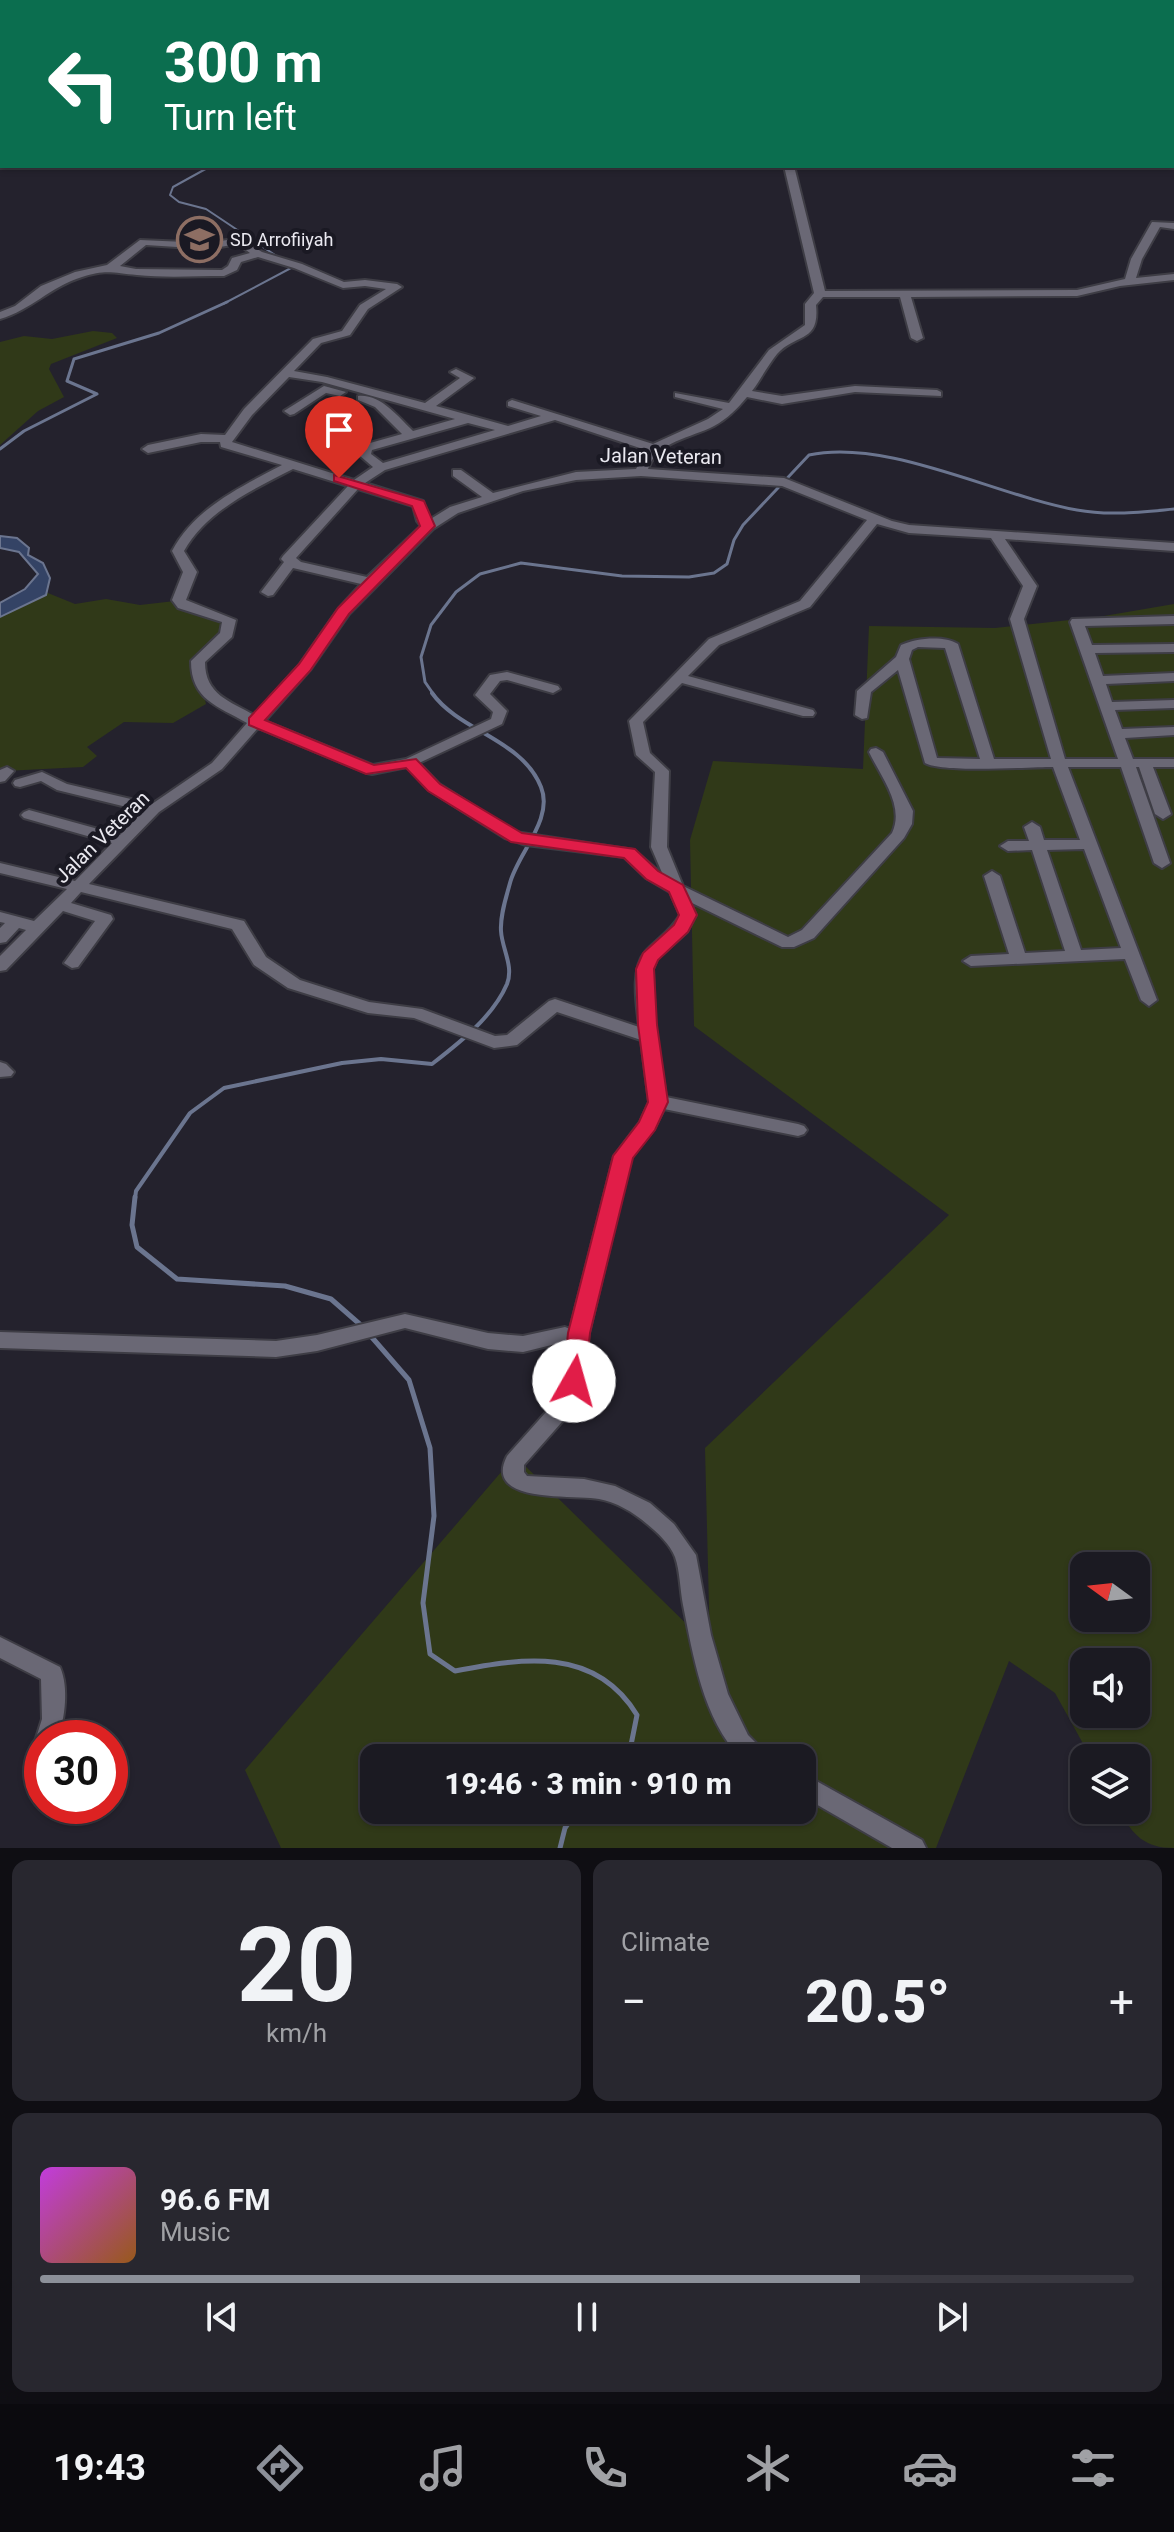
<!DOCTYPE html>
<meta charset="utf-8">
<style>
body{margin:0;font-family:Roboto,sans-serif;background:#28272f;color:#f1f3f6;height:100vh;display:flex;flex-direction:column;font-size:30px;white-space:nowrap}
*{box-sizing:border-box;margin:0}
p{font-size:26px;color:#a0a1a5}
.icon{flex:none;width:44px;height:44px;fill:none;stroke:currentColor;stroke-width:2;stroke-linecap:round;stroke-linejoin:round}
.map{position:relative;height:1848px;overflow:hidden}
.drawer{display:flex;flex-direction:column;gap:12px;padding:12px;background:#0f0e13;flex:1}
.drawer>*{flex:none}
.guide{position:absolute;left:0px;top:0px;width:1174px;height:168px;box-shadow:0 2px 6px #0004,0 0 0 2px #393840;background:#0b6e4f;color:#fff;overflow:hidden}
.needle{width:52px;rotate:285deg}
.buttons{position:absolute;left:1070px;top:1552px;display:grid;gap:16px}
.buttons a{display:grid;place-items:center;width:80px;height:80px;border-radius:16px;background:#1b1a22;box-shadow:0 2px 6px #0004,0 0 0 2px #393840;font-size:40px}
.speed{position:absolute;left:24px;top:1720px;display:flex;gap:16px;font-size:40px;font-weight:700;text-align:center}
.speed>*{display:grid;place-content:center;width:104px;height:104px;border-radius:50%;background:#1b1a22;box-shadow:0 2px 6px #0004,0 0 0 2px #393840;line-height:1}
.speed .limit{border:12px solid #d22;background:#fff;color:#111}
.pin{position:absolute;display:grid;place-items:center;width:68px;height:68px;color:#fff;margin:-82px -34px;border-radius:50% 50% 50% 0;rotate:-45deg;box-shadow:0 0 8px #0007}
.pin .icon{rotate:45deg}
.me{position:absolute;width:88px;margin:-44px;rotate:7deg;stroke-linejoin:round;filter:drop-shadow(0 0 6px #0008)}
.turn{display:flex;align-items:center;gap:28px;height:168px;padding:0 32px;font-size:36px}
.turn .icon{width:104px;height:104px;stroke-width:2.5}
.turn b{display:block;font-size:56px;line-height:68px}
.big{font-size:60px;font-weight:800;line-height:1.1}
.drawer .card{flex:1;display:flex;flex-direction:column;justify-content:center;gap:12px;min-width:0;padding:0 28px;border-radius:16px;background:#28272f}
.drawer .dial{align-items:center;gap:0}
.dial b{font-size:104px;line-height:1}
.song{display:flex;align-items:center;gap:24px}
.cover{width:96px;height:96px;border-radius:12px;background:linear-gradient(135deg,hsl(290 70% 55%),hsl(30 70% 35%))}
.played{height:8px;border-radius:4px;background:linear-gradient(90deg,#8c9099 75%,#393840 75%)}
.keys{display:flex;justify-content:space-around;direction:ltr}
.heat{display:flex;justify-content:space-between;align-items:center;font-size:44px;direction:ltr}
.drawer .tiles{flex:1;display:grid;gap:12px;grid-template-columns:1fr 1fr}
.card:last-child{grid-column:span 2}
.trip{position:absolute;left:360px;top:1744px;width:456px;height:80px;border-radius:16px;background:#1b1a22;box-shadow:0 2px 6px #0004,0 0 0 2px #393840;font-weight:800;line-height:80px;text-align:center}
.menu{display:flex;height:128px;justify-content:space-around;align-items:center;background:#0b0a0e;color:#a0a1a5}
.menu .icon{width:56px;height:56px}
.menu .selected{color:#8c9099}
.menu b{font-size:36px;color:#f1f3f6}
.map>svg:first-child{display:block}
</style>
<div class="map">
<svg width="1174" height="1848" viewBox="0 0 1174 1848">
<rect width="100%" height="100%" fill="#24222d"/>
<g fill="#303918" fill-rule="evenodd">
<polygon points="93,331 112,333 117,338 51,364 49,369 64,397 38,411 0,445 0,342 24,336 52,339"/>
<path d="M43,591L75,604L106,599L140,605L175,601C190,613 212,607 227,620L228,626L196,661L206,704L173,723L124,722L87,747L97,756L83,767L5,771L0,776V616Z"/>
<path d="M1174,604V1848C1144,1848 1133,1835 1119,1810H1136V1758H1091L1055,1693L1009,1661L936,1848H281L245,1770L515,1456L710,1647L705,1448L949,1215L694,1026L690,840L713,761L863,769L869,626L995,628L1098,617ZM1084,1566H1136V1618H1084ZM1084,1662H1136V1714H1084ZM374,1758H802V1810H374Z"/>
</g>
<polygon fill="#344365" stroke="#6b758f" stroke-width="2" points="0,536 17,538 29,548 28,555 43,563 50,578 46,595 0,617 0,603 25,589 38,574 19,552 0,548"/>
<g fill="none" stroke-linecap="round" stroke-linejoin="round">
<g stroke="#6b758f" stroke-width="2">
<polyline points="296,0 299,2"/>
<polyline points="211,166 173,187 170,195 179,202 206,209 281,259"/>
<polyline points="223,304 291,268 287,265"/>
</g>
<g stroke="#6b758f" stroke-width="3">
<polyline points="0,449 24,431 97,394 67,381 74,359 159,333 227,302"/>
<path d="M434,695L425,682L421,657L431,625L456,592L480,574L521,563L622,576L689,577L714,573L727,564L734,540L743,525L809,455C888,438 997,496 1077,510C1109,516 1141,512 1174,509"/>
</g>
<path stroke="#6b758f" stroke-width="4" d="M135,1199L136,1191L190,1113L224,1088L342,1063L381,1059L432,1064C459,1043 493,1017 507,984C514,966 502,949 501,931C500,915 506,898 510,883C518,853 554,819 541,787C522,739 460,732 432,693"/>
<g stroke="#6b758f" stroke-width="5">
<polyline points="135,1197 132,1225 137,1247 177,1279 285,1286 331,1299 363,1327"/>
<path d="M369,1334L409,1380L430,1448L434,1516L423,1603L430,1654L455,1671C522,1658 595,1646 637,1715L630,1750L624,1758"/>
<polyline points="560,1848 565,1828 577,1810"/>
</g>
<defs>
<g id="minor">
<rect x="722" y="0" width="8" height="2"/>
<polygon points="2,9 2,16 0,17 0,10"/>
<path d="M784,166H794L825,291L1077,290L1125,279L1131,259L1152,222L1174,223V229L1160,227L1142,259L1136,278L1174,274V280L1120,286L1077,296L911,297L923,338L917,341L911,338L900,297H823L816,305C820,343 796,333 777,354C768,365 761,379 752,391L782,396L855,386L937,390L941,392V396L855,392L782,404L747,397C738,408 727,419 714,426C691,438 657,441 648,469L784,478L892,521L909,525L1174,543V551L1005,539L1037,586L1024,619L1065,759H1118L1070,622L1072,619L1174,616V624L1085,626L1092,645L1174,644V652L1095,653L1103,676L1174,673V681L1106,684L1112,702L1174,700V708L1115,710L1122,729L1174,727V735L1125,738L1133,759H1174V767H1153L1171,814L1163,819L1155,814L1139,767H1136L1170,863L1162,868L1154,863L1121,767H1068L1157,1000L1149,1006L1141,1000L1125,959L971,966L963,961L971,956L1009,954L984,876L992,871L1000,876L1025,953L1065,951L1032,850L1008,851L1000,846L1008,841H1029L1024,827L1032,822L1040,827L1044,840H1080L1053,767C1028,767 942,773 925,763L898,670L871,692L867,718L862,719L855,715L857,691L896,657L901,645C916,638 944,635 958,644L994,759H1051L1010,619L1023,586L991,538L909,533L877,524L810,607L719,645L688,676L813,710L815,713L813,716H803L682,683L643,722L650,753L669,771L667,847L683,886L788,937L802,930L892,833C905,806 881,777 869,752L871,749L876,748L883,752L913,811L912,824L904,838L814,938L794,947H782L690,902L696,915L687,932L657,959L653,969L655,1025L666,1097L798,1124L804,1126L807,1130L804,1134L798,1136L664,1109L654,1129L631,1158L589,1333L584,1381L569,1414L524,1465V1472L527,1476L584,1479L615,1486L650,1503L674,1524L696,1555L711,1635L728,1694L748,1735L764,1751L767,1758H741C703,1720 693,1655 683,1605C680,1590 680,1571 675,1557C670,1544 657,1532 647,1524C633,1512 616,1502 599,1499C575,1494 482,1505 507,1456L554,1403L564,1381L568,1341L523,1352L488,1349L405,1328L317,1351L276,1357L0,1348V1332L276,1341L317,1335L405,1314L488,1333L523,1336L565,1327L570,1329L614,1156L640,1122L649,1102L641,1040L557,1012L517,1045L494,1048L414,1018L368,1013L288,988L254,965L232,929L81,892L71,903L111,915L113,919L78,967L72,968L64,963L95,921L63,911L6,970L0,971V956L26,930L19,928L6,942L0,943V928L5,923L0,922V912L34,921L67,889L0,873V863L75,881L112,843L24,818L21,815L24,812L29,810L120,835L143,811L57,790L41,781L20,787L15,786L13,783L15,780L42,772L67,784L152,804L212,763L247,723C218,706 191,700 191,661L220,633L222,622L178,608L172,600L183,572L172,551C194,509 240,487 282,465L221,447L220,442H201L148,453L142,449L148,445L201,434L225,435L244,409L313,339L342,331L360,305L386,289L365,286L343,288L294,268L258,257L241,262L237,270L224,276C195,276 165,278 137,275C114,273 106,269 82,277C50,287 31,310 0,319V312L15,306L41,286L75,272L107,265L140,240L208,243L240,238L262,252L302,264L344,282L365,280L397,284L402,287L368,309L350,335L321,343L294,371L327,377L425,403L460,378L450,372L456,369L474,378L436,406L508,426L541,416L508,406V402L512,400L653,444L708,419L723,409L675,397V393L729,403L769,350L805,325V304L814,293ZM238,244L250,253L232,258L228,266L222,270L136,269L120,266L146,245L208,249ZM289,377L322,382L455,419L413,431C397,416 381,394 358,396V400L375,407L402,434L363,445L359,455L373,467L354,480L232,442L252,415ZM555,420L646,450L636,469L576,472L493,493L461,470H453V476L482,497L450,507L429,520L423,501L365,483L385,470ZM468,423L495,430L383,463L371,454L372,450ZM293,469L348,486L283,556L281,559L284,562L261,592L268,596L273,595L293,568L361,584L339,608L300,664L254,715C230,701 205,695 205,662L232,637L236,620L186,600L197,572L184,551C206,511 254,489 293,469ZM641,476L782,486L867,520L800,601L709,639L629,721L636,755L655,772L651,847L663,875L634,850L515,832L439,784L419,763L502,724L507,711L490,694L500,681L507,680L553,693L560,689L558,686L507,672L490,675L475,695L493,712L491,719L406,759L373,765L265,721L310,670L349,614L433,529L458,513L523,491L576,480ZM358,489L413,506L417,521L421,526L367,577L301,562L296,558ZM918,647L945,648L980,759L937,758L909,659L912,650ZM258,728L367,773L372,774L407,767L429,790L505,838L526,845L624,857L646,878L670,892L680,915C671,931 657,939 645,952C630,970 637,1006 639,1027L555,999L549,1001L507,1035L495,1036L422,1009L369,1002L300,980L266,957L244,921L89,884L159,812L222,769ZM1084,849L1121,948L1081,950L1047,850Z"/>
<polygon points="324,386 346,392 340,396 326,393 294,414 290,415 284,411"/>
<polygon points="7,767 14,771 5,781 0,782 0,770"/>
<polygon points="0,1062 6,1064 14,1072 11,1076 0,1077"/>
<path d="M0,1637L60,1667C69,1687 65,1718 58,1738H42V1746L36,1738L42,1719L41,1679L0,1658Z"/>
<polygon points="802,1773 922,1840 926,1848 892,1848 802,1796"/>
</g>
</defs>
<use href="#minor" stroke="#3e3d45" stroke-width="4"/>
<use href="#minor" fill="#6a6875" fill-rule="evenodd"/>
</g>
<polygon fill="#e11d48" stroke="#92132f" stroke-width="2" points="334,475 424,501 435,526 349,614 310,671 265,720 374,765 416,759 440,784 522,833 635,849 658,871 683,885 697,915 688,932 658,960 654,969 657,1025 668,1102 655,1130 633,1158 590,1333 585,1381 582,1387 566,1387 563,1381 568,1333 613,1156 639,1122 648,1102 638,1025 636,969 643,953 674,925 679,915 669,892 646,879 624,858 511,842 428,791 406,768 366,774 249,725 249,718 299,664 338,608 420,526 412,506 334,481"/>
<defs>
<symbol id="school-ring" viewBox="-11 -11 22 22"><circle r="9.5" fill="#1a1923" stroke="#8d6e63" stroke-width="1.5"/><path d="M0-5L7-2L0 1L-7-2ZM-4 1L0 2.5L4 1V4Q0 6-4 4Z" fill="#8d6e63"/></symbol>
</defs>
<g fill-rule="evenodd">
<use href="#school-ring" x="174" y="214" width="51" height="51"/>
</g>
<g text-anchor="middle" stroke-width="8" stroke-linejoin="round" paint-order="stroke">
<g font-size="18" fill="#eae9f0" stroke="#1a1923" text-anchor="start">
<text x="230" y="246">SD Arrofiiyah</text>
</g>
<g font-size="20" fill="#eae9f0" stroke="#1a1923">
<text transform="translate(661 456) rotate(1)" y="7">Jalan Veteran</text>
<text transform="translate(102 837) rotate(-44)" y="7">Jalan Veteran</text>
</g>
</g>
</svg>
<div class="buttons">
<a><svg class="needle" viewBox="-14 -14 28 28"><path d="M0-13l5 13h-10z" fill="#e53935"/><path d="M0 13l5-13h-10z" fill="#a0a1a5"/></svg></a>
<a><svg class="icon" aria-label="sound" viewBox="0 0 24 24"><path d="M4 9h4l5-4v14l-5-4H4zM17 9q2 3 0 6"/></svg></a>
<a><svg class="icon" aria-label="layers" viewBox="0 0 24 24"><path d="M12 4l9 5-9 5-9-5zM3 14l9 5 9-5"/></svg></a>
</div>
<div class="speed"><div class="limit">30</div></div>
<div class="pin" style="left:339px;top:478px;background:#d93025"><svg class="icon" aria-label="arrive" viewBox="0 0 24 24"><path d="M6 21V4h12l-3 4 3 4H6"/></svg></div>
<svg class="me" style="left:574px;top:1381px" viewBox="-20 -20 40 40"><circle r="19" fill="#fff"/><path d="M0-13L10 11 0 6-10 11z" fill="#e11d48"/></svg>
<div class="trip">19:46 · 3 min · 910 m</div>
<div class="guide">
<div class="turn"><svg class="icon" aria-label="left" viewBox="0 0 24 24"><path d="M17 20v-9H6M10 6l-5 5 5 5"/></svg><div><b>300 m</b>Turn left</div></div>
</div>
</div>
<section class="drawer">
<div class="tiles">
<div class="card dial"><b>20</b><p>km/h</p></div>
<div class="card"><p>Climate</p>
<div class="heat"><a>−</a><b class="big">20.5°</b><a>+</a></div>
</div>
<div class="card">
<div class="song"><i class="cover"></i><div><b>96.6 FM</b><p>Music</p></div></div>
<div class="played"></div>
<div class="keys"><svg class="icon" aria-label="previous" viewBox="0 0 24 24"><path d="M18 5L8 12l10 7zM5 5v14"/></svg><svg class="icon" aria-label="pause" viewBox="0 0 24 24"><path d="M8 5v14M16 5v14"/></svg><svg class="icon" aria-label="next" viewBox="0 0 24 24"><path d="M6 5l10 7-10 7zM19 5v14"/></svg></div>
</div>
</div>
</section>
<nav class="menu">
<b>19:43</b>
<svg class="icon selected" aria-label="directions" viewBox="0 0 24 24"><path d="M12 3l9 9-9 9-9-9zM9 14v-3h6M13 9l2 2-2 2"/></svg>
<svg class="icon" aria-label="music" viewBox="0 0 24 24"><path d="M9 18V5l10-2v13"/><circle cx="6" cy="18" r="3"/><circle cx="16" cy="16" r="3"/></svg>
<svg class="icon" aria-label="phone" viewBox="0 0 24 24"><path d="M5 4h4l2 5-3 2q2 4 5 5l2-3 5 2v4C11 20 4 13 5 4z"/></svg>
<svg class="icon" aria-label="climate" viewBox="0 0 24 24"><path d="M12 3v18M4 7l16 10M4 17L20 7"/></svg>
<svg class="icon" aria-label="car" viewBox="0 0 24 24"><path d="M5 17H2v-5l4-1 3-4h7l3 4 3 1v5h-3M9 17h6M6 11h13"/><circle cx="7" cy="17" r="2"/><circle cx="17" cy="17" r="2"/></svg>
<svg class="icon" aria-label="filters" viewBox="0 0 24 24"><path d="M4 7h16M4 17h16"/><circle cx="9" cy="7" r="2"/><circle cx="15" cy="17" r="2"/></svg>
</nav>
